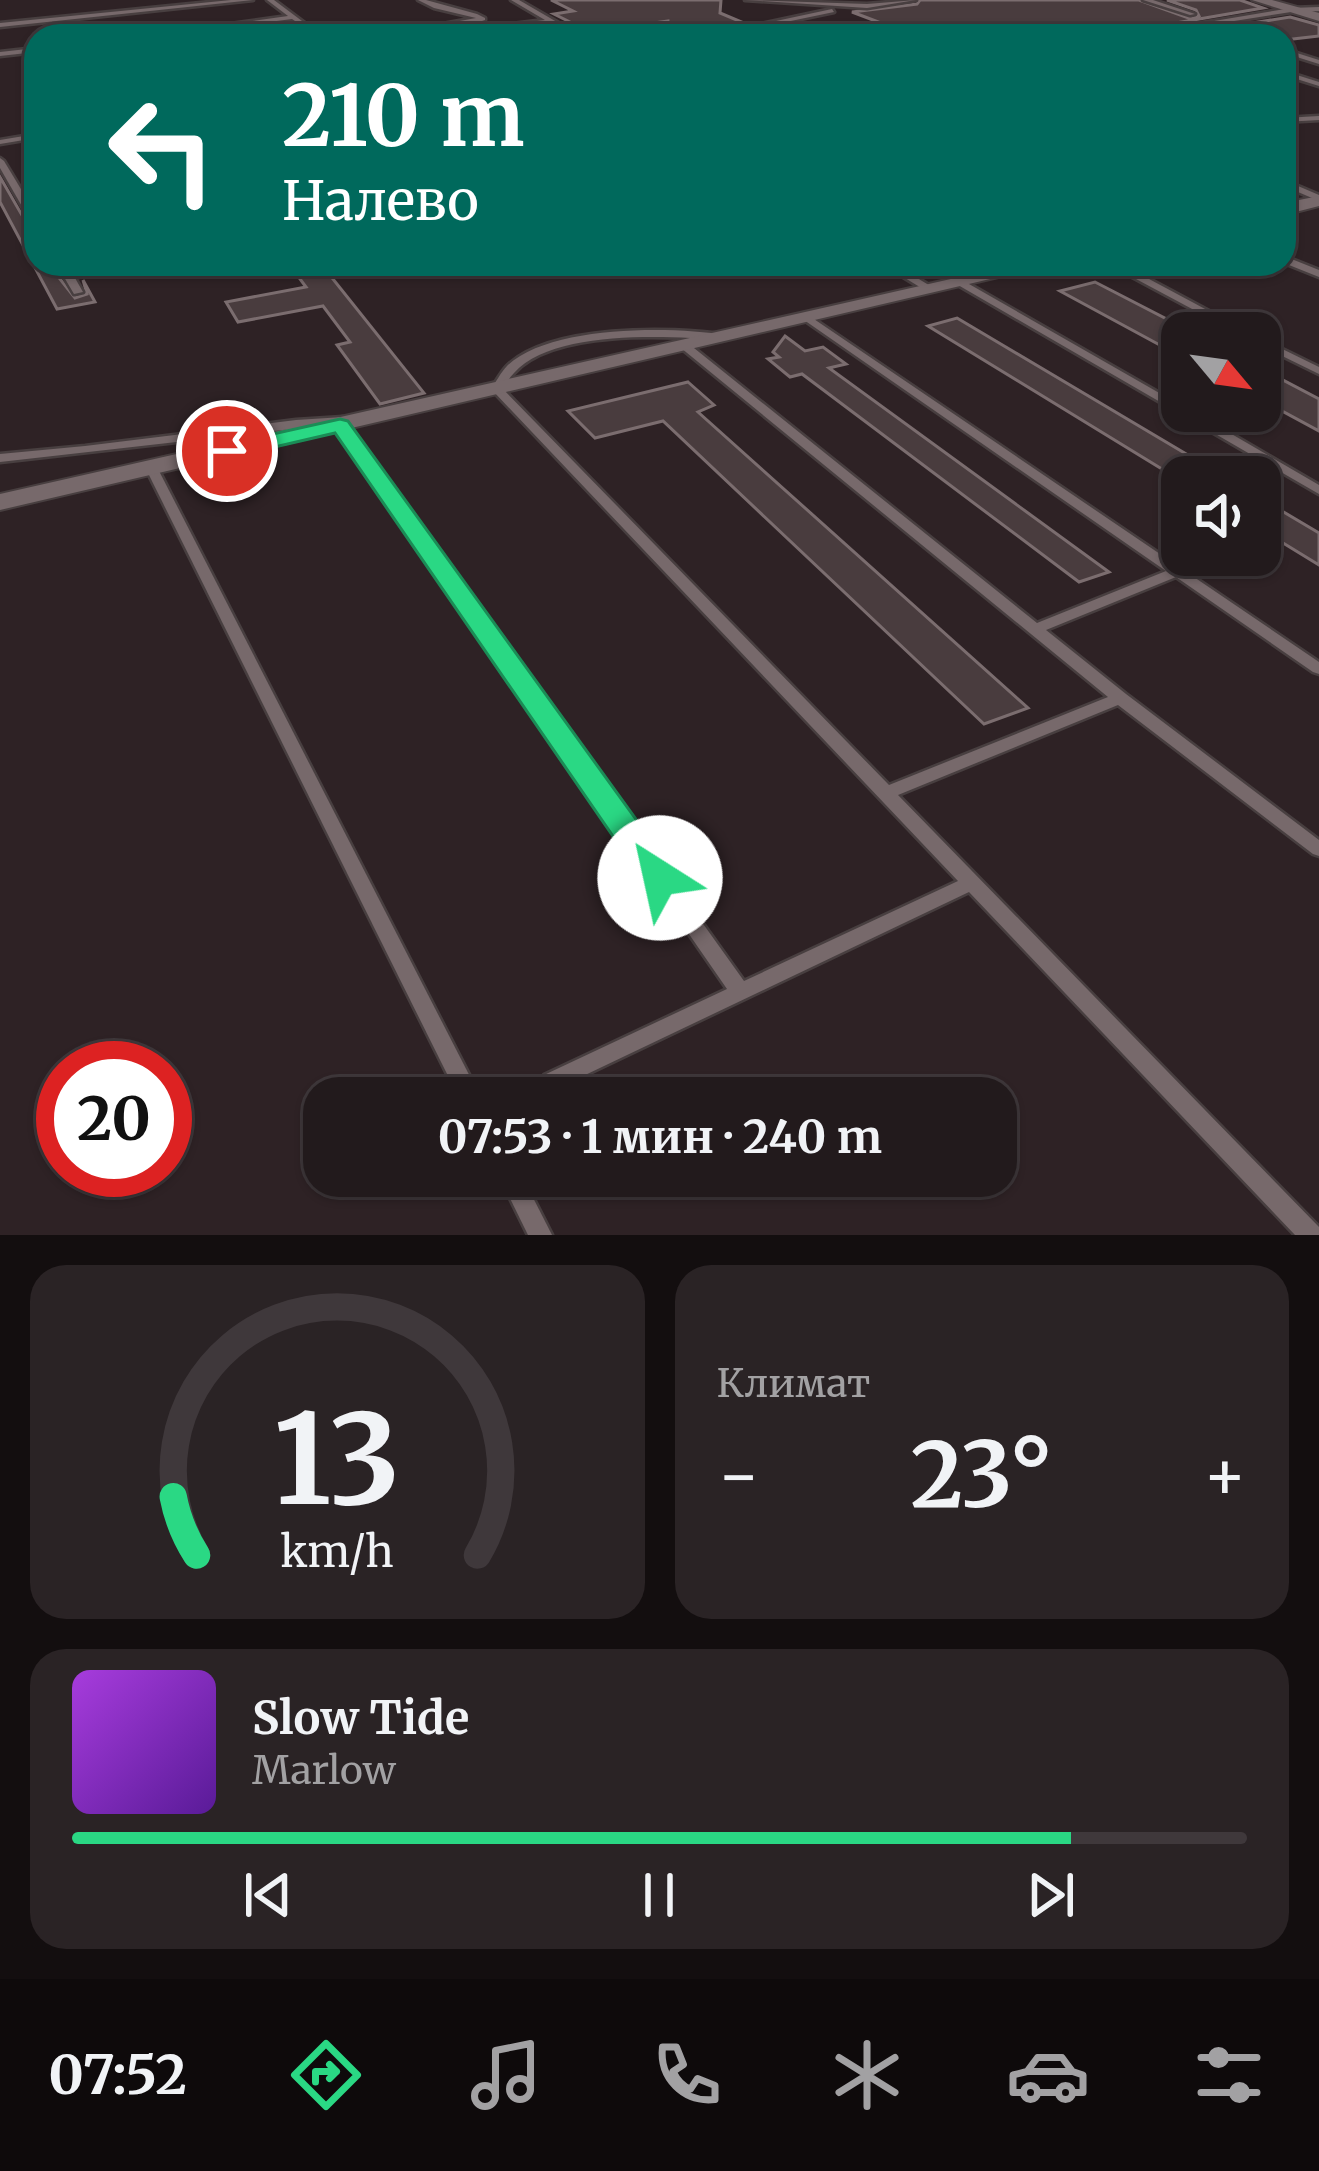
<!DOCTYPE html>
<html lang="ru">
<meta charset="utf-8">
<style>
body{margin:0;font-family:Merriweather,serif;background:#2a2325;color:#f1f3f6;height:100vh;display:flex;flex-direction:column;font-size:45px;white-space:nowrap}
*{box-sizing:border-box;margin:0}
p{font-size:39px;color:#a2a1a3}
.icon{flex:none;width:66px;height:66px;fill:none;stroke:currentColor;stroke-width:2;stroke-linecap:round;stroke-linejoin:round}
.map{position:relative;height:1235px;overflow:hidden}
.sheet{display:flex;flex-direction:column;gap:30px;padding:30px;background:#130e0f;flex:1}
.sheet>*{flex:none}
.top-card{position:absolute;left:24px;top:24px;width:1272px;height:252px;border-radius:36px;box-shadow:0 3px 9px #0004,0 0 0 3px #3f383b;background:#00695c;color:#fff;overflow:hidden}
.needle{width:78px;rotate:119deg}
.fabs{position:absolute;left:1161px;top:312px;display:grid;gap:24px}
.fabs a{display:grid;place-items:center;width:120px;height:120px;border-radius:24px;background:#221a1c;box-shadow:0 3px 9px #0004,0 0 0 3px #3f383b;font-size:60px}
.speed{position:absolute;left:36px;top:1041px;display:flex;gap:24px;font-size:60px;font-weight:700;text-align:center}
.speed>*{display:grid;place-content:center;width:156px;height:156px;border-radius:50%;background:#221a1c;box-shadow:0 3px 9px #0004,0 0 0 3px #3f383b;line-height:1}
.speed .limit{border:18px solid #d22;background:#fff;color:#111}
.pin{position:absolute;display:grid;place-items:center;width:102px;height:102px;color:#fff;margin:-51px;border:6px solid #fff;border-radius:50%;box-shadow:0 3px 12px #0007}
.me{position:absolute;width:132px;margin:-66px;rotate:325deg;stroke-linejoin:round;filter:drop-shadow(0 0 9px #0008)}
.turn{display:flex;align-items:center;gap:42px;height:252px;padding:0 60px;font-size:54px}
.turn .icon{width:156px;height:156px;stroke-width:2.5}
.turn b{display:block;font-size:84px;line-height:102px}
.big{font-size:90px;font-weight:700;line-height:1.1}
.sheet .widget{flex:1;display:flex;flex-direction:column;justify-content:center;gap:18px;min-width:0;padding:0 42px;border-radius:36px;background:#2a2325}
.sheet .dial{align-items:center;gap:0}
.dial svg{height:312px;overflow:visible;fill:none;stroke:#3f383b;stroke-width:7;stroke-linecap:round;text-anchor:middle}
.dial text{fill:#f1f3f6;stroke:none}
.song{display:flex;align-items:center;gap:36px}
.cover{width:144px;height:144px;border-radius:18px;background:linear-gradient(135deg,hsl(280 70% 55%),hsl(270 70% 35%))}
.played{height:12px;border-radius:6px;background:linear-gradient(90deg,#2ad884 85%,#3f383b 85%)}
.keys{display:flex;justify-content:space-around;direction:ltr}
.heat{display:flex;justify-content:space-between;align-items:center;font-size:66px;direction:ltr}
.sheet .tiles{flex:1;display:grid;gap:30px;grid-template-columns:1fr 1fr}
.widget:last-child{grid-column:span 2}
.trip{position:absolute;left:303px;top:1077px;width:714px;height:120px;border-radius:36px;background:#221a1c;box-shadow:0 3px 9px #0004,0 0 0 3px #3f383b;font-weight:700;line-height:120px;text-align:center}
.dock{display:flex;height:192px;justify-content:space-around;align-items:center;background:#0e0a0b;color:#a2a1a3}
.dock .icon{width:84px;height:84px}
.dock .on{color:#2ad884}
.dock b{font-size:54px;color:#f1f3f6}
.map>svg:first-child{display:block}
</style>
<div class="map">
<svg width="1319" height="1235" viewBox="0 0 1319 1235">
<rect width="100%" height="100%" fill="#2e2225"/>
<g fill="#493c3e" stroke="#7b6d6f" stroke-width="3">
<polygon points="551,0 721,0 720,13 744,23 701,36 669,36 668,21 590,32 554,14 573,11"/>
<polygon points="920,0 1139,0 1191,19 1199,16 1196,10 1167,0 1240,0 1263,8 1124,32 1121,36 915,36 852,12 917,4"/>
<polygon points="1290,17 1319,25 1319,36 1284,40 1284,36 1243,36 1227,27"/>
<polygon points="0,177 27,224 36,229 36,264 73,264 75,267 64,271 60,279 75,298 87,294 83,280 95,302 57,309 0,202"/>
<polygon points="289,264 321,264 424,393 380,404 337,345 350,342 323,306 238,322 226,302 306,287"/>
<polygon points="1095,282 1182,327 1182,357 1060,291"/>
<polygon points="957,318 1225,477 1175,477 928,326"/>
<polygon points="785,336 805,351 823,347 846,364 829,368 1109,572 1079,582 802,374 790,377 768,359 779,357 773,352"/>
<polygon points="1260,368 1319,399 1319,431 1260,399"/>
<polygon points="688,382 714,405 698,412 1028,708 984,724 663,421 595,438 568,411"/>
<polygon points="1260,498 1319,533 1319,565 1260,529"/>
</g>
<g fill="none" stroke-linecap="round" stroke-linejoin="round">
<defs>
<g id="lane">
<polygon points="231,0 253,0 0,27 0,23"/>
<polygon points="267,0 274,0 306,24 301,25 292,19 162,36 143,36 288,16"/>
<polygon points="418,0 426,0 477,14 485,18 485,20 479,22 487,27 545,20 511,0 519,0 581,36 573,36 550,23 486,31 474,22 392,36 377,36 476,18 434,8"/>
<polygon points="745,0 867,4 916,0 867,8"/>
<polygon points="1143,0 1153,0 1195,14 1190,15"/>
<path d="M1319,7V11L1291,12L1209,25L1239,36C1225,36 1215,29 1202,27C1181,24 1148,36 1125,36L1291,8Z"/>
<polygon points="832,9 834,12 718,36 705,36"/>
<polygon points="539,25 551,25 551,27 546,28 557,36 549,36 537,28"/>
<polygon points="36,48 36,52 0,56 0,52"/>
<polygon points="1284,49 1319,60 1319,64 1284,53"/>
<polygon points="1284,71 1319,82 1319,86 1284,75"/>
<polygon points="1319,116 1319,120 1284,122 1284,118"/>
<polygon points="36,134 36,138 0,144 0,140"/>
<polygon points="0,158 4,161 36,214 36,225 31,222 0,168"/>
<polygon points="1284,180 1319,195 1319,201 1284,186"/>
<polygon points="1284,256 1319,270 1319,277 1284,263"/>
<polygon points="104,264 120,264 75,278 83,292 74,294 64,277 65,275"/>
<polygon points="882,264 894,264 937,290 928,292"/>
<polygon points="1108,264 1121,264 1250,333 1237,333"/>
<polygon points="962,280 1182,406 1182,411 1192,411 1319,485 1319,494 958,285 957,283"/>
<path d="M808,315L1319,662V674L1313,672L1176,577L1046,630L1126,694L1319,840V856L1313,854L1118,705L898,795L1319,1227V1235H1295L969,892L560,1087L552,1090L544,1087L541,1081L544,1075L727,989L336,424L0,462V454L85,446L296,420L343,417L344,422L744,981L958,881L493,391L491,389C496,382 501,372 507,366C549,325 671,326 726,335L728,337L722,340C668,336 553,329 514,373C509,378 507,383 503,389L889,785L1108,697L681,348V344H689L1037,623L1166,571L804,320V316Z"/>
<polygon points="1260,338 1319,367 1319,374 1260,345"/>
<polygon points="152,465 158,469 481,1098 459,1098 146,469"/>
<polygon points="499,1176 522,1176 552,1235 528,1235"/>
</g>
<g id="street">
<polygon points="1252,0 1272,0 1319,13 1319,21"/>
<polygon points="1319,196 1319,206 1284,215 1284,203"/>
<polygon points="1017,264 1054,264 0,510 0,494"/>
</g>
</defs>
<use href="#lane" stroke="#483f40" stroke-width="5"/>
<use href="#street" stroke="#483f40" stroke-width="4"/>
<use href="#lane" fill="#77696b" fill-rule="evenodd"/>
<use href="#street" fill="#77696b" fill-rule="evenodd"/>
</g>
<polygon fill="#2ad884" stroke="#1b8c56" stroke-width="3" points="340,419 348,421 672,869 677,878 672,887 660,890 648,887 335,433 227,458 216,451 219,446"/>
</svg>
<div class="fabs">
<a><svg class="needle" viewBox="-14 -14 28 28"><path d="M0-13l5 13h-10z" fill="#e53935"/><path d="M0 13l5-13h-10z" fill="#a2a1a3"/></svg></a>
<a><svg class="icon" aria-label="sound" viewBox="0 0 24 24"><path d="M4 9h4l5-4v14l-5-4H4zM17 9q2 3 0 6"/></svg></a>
</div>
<div class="speed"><div class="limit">20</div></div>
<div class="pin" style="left:227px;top:451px;background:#d93025"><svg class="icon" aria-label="arrive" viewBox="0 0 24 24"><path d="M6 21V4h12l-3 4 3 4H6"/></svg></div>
<svg class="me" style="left:660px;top:878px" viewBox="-20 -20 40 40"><circle r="19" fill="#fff"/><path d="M0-13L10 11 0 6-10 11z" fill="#2ad884"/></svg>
<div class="trip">07:53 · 1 мин · 240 m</div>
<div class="top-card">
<div class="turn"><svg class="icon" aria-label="left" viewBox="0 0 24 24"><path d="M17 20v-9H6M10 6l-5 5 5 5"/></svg><div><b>210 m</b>Налево</div></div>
</div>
</div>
<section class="sheet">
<div class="tiles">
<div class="widget dial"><svg viewBox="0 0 100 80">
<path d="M14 69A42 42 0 1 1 86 69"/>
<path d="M14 69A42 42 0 0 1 8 54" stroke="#2ad884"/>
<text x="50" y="56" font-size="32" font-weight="700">13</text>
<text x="50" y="72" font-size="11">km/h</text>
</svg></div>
<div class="widget"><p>Климат</p>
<div class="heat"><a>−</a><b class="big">23°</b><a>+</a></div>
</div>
<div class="widget">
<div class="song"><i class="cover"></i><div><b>Slow Tide</b><p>Marlow</p></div></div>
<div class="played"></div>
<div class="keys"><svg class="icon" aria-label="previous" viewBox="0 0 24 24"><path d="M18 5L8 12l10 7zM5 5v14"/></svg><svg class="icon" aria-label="pause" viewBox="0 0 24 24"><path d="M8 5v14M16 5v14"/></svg><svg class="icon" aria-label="next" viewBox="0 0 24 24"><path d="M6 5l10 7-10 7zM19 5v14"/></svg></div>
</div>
</div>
</section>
<nav class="dock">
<b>07:52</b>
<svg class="icon on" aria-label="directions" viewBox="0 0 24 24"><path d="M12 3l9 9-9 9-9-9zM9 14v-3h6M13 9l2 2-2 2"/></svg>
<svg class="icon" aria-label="music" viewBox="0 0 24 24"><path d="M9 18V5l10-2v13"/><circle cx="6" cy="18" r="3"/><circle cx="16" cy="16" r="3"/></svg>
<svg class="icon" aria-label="phone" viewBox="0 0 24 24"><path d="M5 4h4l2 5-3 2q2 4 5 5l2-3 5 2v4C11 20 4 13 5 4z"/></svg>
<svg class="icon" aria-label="climate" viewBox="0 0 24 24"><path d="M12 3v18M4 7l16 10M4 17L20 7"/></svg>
<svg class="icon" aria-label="car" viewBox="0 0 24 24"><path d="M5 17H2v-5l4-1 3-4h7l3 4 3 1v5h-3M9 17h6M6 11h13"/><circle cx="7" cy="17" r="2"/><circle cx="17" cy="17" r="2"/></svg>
<svg class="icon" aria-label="filters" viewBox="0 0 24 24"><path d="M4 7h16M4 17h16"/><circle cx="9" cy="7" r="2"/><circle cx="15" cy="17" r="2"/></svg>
</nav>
